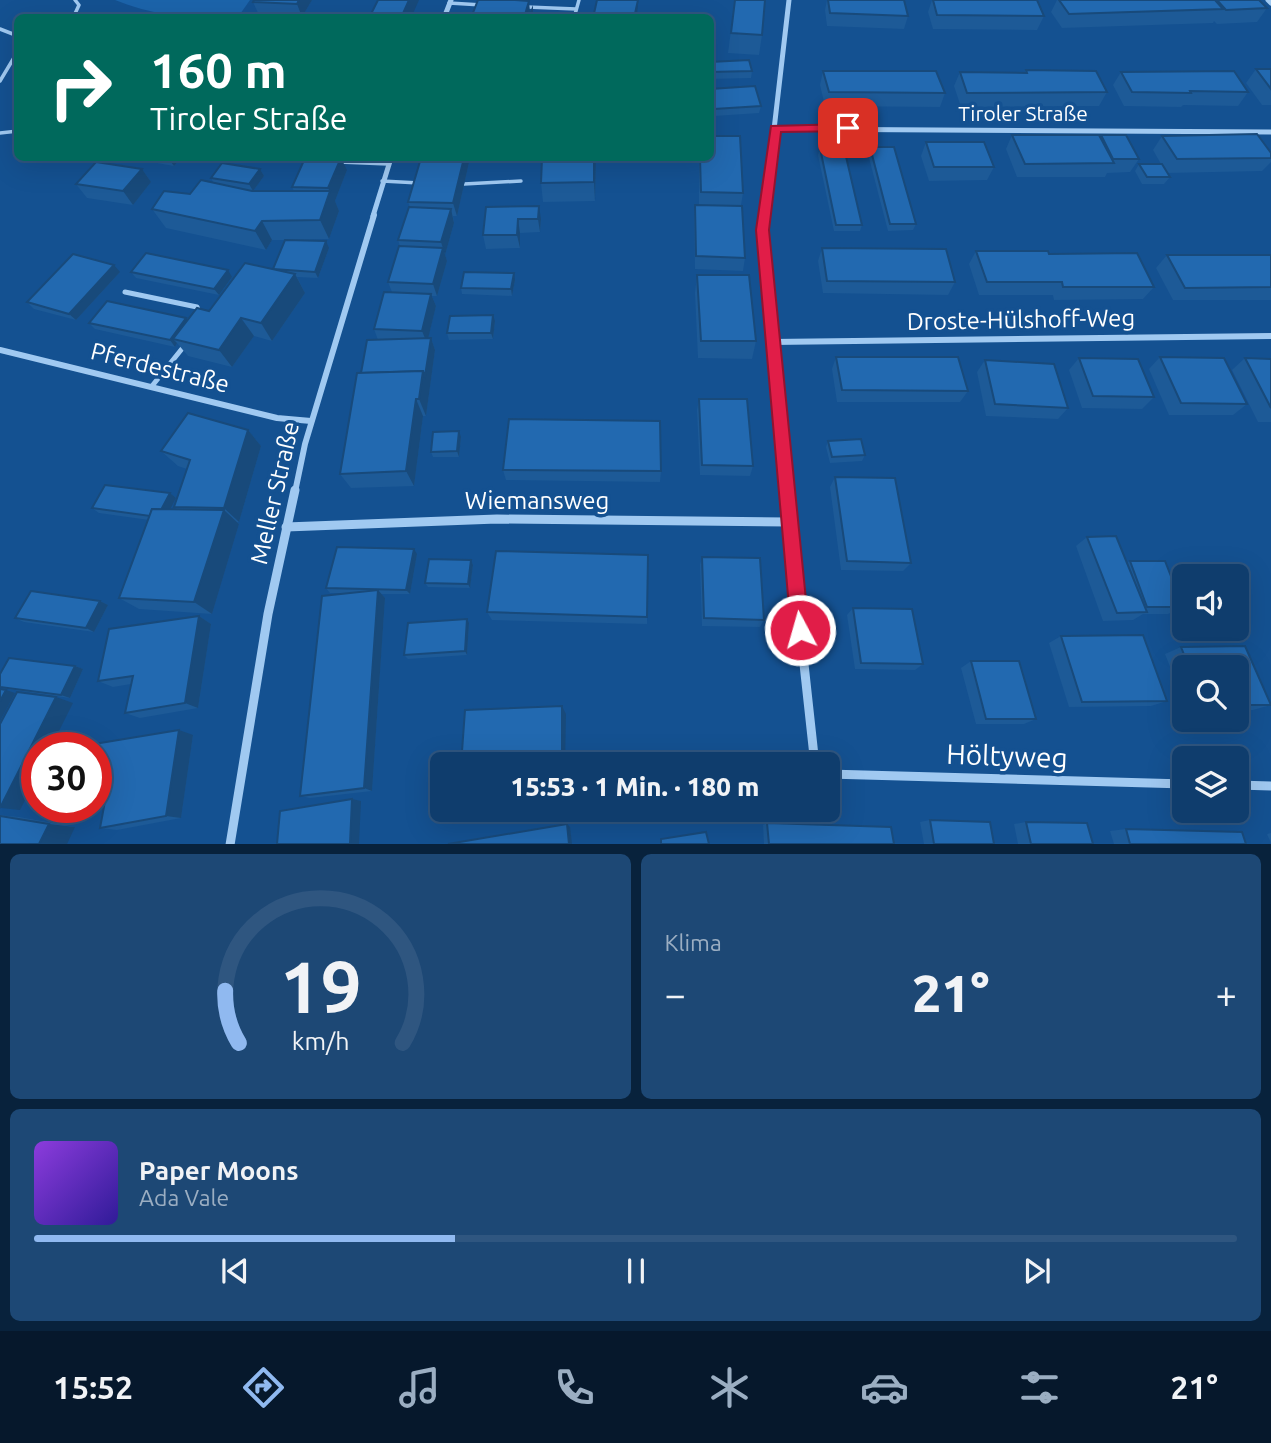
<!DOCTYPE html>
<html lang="de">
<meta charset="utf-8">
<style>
body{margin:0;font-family:Ubuntu,sans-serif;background:#1d4875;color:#f1f3f6;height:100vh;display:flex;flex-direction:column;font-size:26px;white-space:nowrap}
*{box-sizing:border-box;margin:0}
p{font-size:23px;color:#9baec2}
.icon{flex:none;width:38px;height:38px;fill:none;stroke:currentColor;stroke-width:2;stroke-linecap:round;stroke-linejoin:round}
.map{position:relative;height:844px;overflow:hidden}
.details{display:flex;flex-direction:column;gap:10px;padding:10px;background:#08223c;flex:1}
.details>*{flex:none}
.top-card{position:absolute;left:14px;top:14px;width:700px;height:147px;border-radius:10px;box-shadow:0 7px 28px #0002,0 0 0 2px #2f5680;background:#00695c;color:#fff;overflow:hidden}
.tools{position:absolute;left:1172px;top:564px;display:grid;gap:14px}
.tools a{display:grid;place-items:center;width:77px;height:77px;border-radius:10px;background:#0f3d6d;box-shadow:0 7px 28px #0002,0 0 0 2px #2f5680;font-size:35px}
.speed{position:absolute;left:21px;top:732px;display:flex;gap:14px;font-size:35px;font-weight:700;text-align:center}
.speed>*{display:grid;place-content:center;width:91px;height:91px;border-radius:50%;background:#0f3d6d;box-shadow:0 7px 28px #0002,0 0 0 2px #2f5680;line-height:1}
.speed .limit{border:10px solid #d22;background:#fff;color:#111}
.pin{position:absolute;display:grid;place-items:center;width:60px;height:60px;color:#fff;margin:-30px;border-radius:14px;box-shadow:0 4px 10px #0006}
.me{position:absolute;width:77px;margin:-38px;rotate:354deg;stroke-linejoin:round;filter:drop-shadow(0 0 5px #0008)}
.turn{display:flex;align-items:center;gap:24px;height:147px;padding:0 21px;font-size:32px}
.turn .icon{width:91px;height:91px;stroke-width:2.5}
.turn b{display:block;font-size:49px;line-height:60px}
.big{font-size:52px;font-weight:800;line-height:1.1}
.details .tile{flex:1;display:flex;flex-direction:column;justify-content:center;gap:10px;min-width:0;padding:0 24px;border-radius:10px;background:#1d4875}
.details .dial{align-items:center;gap:0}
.dial svg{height:182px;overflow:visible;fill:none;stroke:#2f5680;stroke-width:7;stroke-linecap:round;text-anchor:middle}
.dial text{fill:#f1f3f6;stroke:none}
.song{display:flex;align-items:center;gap:21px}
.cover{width:84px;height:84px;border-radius:10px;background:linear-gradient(135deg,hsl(270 70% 55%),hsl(250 70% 35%))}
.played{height:7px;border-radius:4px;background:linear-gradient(90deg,#90b9f0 35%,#2f5680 35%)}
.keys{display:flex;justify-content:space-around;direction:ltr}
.heat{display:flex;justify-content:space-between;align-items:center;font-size:38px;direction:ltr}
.details .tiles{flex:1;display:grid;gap:10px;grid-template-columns:1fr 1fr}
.tile:last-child{grid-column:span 2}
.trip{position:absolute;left:430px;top:752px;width:410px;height:70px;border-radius:10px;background:#0f3d6d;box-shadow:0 7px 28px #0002,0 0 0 2px #2f5680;font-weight:800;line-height:70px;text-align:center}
.tab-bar{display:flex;height:112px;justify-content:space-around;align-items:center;background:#06182c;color:#9baec2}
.tab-bar .icon{width:49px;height:49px}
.tab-bar .selected{color:#90b9f0}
.tab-bar b{font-size:32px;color:#f1f3f6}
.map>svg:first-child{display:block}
</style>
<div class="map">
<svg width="1271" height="845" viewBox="0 0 1271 845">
<rect width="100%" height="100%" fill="#145191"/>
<path fill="#1c64ab" d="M115,0H250L238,17C194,18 156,17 115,0Z"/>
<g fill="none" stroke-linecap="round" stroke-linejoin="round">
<g stroke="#a0c9f1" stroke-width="3.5">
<polyline points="449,3 482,5"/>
<polyline points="527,7 576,9"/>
<polyline points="73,18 79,5 75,0"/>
<polyline points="574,18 579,0"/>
<polyline points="0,29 18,36"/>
<polyline points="0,81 18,51"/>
<polyline points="0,133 18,131"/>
<polyline points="286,158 308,161"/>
<polyline points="339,162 388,164"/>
<polyline points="382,181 419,183"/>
<polyline points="464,184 521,181"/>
</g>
<g stroke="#a0c9f1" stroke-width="5">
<polyline points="125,292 197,307 200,314"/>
<polyline points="152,386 185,345"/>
</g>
<g stroke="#a0c9f1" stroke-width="5">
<polyline points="1268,0 1271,3"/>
<polyline points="444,18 451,0"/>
<polyline points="775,129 1271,132"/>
<polyline points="373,216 391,158"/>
<polyline points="764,216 789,0"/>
</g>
<g stroke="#a0c9f1" stroke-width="6">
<polyline points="764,215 762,230 785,492"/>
<polyline points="772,342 1271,336"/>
<polyline points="0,350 277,418 311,421"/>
<polyline points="295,492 305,444 374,215"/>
</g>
<g stroke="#a0c9f1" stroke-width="9">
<polyline points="785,490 815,765"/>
<polyline points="286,527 497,519 788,522"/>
<polyline points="828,774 1185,784"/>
<polyline points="1237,785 1271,786"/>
<polyline points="230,845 268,614 295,490"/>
</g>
</g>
<g fill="#1d5a97">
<polygon points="312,0 302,17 259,15 253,2"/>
<polygon points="735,0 762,35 759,55 728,53"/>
<polygon points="827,0 904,0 908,16 904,29 827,26 825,10"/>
<polygon points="932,0 1037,0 1044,16 1037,30 933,29 928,12"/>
<polygon points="1057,0 1259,0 1267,8 1257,22 1217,24 1214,21 1213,23 1062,28 1051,12"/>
<polygon points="710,62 752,71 751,78 710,79"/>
<polygon points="1256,69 1271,69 1271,105 1262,105 1246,83"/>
<polygon points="1026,70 1107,92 1099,106 961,107 954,86 960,72 1024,73"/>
<polygon points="823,71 945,93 940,107 825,106 820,85"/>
<polygon points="1121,72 1248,92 1238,106 1183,105 1181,107 1124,106 1113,85"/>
<polygon points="710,89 761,106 759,113 714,116 710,103"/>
<polygon points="1012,135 1100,137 1101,135 1139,159 1130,172 1107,173 1105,177 1017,177 1006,149"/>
<polygon points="1162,136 1271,153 1271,162 1262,171 1167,173 1170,177 1164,184 1142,184 1135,171 1139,164 1161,164 1153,150"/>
<polygon points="926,142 994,167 987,180 929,181 921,156"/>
<polygon points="870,147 916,224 913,230 888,231 868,154"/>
<polygon points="820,148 862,225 860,231 834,231 818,155"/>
<polygon points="129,158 181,158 174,166"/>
<polygon points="421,158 470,158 457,216 453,216 454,223 445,255 447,261 437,296 432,296 436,306 428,338 431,338 435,350 426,416 423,416 414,486 351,488 340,474 361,373 378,340 374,329 392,292 388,282 400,246 398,240 410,207 408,202"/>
<polygon points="596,158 595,201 543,202 541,183"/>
<polygon points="699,158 710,158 743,193 741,205 745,258 743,271 695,269 694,218 695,205 699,205"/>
<polygon points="142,169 151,182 133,205 87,198 76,184"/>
<polygon points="260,169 264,176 253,191 294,191 292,187 347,170 335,201 339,211 329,239 286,240 329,248 318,278 297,277 305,293 272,341 254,336 232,367 188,356 177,343 175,347 95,329 89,323 186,318 187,320 209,311 273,269 285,240 272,240 266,250 166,228 152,209 190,194 213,182 211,178"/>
<polygon points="486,207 541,219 540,232 520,233 520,248 486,249 483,235"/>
<polygon points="822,248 955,282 948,295 823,293 818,261"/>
<polygon points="976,251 1049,254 1154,287 1143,299 1054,300 1053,295 979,295 969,264"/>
<polygon points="1167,255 1271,255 1271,300 1173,300 1156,268"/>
<polygon points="120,272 76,320 34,309 27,302"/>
<polygon points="131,272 232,277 219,295 136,278"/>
<polygon points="697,275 756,341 752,359 698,358 695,293"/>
<polygon points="515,280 512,296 462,294 461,288"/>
<polygon points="495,321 493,339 449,340 447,333"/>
<polygon points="836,357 968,391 960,402 837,402 832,369"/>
<polygon points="1160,357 1247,404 1233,415 1169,415 1149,369"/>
<polygon points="1079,358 1154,397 1142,409 1082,408 1069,370"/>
<polygon points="1245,358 1271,359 1271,422 1258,422 1232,370"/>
<polygon points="985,360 1068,408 1058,419 986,416 977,372"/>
<polygon points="699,399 753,466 750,476 700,475 697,410"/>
<polygon points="248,430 261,446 239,522 237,522 239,524 212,614 139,609 119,598 149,520 99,513 92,508 170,493 176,498 170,510 178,510 174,507 187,469 178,466 161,451"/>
<polygon points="461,437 459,457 433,457 431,452"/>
<polygon points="828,441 865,455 862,461 830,463 826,447"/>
<polygon points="503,470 661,471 660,482 506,480"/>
<polygon points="835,477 911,563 903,571 841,570 830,487"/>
<polygon points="1087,537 1127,563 1130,561 1183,607 1168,614 1143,614 1133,620 1103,621 1076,546"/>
<polygon points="417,554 410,594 381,594 385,598 372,791 310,798 300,796 354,593 330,593 326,588"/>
<polygon points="648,555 647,624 492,620 487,612"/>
<polygon points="702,557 764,620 760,627 702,626 700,565"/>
<polygon points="471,560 473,565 470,588 428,587 425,583"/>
<polygon points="100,601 108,605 94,632 24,622 15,618"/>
<polygon points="853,608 923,664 915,670 855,669 847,615"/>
<polygon points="199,616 211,624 198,708 140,718 125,713 131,684 113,687 98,681"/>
<polygon points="469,623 467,655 408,659 404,655"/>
<polygon points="1061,636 1167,701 1151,706 1069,707 1049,643"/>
<polygon points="1245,646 1271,705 1253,710 1237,710 1237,667 1185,667 1185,704 1165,654 1181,647"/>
<polygon points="971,661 1036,719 1024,724 976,724 961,668"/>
<polygon points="75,666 83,669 70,698 0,688 0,674"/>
<polygon points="193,735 181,818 117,830 100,828 109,781 96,783 96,747"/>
<polygon points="0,815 19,817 75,827 0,844"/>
<polygon points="930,820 994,844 924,844 920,822"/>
<polygon points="1026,822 1093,844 1018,844 1014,824"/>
<polygon points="767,823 894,844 764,844 763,825"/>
<polygon points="1126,829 1246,844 1114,844 1110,831"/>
<polygon points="1271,833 1271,843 1267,834"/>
</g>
<g fill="#184a7b">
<polygon points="299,0 312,0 302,17 297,4"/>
<polygon points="409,0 419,0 411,18 401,18"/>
<polygon points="638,0 637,18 634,18"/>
<polygon points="529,1 530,12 533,5 533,12 532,18 524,18"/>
<polygon points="168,158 181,158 174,166"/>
<polygon points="341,158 347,170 335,201 339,211 329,239 320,220 330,192 328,188"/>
<polygon points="464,158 470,158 457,216 453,203"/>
<polygon points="594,158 596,158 595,201 594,182"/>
<polygon points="142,169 151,182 133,205 123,191"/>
<polygon points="260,169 264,176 253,191 249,184"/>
<polygon points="539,206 541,219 540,232 538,219"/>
<polygon points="451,209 454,223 445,255 441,242"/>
<polygon points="518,219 520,233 520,248 517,235"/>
<polygon points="262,221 272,240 266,250 255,231"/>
<polygon points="326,241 329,248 318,278 315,272"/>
<polygon points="443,248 447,261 437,296 433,284"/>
<polygon points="114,265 120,272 76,320 69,314"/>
<polygon points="228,270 232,277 219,295 214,289"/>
<polygon points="514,273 515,280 512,296 511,289"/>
<polygon points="295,274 305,293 272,341 261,323"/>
<polygon points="431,294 436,306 427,343 422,331"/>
<polygon points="493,315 495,321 493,339 491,333"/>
<polygon points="186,318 191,325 173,339 177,343 175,347 170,340"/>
<polygon points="241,318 254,336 232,367 219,350"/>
<polygon points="431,338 435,350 426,416 419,399 423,371"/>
<polygon points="416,399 423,416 414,486 406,471"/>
<polygon points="248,430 261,446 239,522 224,508"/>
<polygon points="459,431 461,437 459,457 457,451"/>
<polygon points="170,493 176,498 164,522 157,517"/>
<polygon points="224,510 239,524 212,614 194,602"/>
<polygon points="414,549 417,554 410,594 406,590"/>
<polygon points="471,560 473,565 470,588 468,584"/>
<polygon points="378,590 385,598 372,791 364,788"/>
<polygon points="100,601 108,605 94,632 86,628"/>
<polygon points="199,616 211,624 198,708 185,703"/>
<polygon points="467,619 469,623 467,655 465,651"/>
<polygon points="75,666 83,669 70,698 61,695"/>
<polygon points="6,690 15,693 0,721 0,701"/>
<polygon points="56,697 73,703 51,747 37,747 37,777 20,810 1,808"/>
<polygon points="562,706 566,714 565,765 562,765"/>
<polygon points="179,730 193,735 181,818 166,816"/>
<polygon points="352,799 361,801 359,844 350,844"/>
<polygon points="49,824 75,827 67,844 39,844"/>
<polygon points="567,824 570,827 572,844 569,844"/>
</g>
<g fill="#2269b0" stroke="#184a7b" stroke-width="2">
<polygon points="254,0 299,0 297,4 253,2"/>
<polygon points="378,0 409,0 401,18 369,18"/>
<polygon points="478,0 515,0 529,1 524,18 471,18"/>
<polygon points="597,0 638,0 634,18 593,18"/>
<polygon points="735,0 765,0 762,35 731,33"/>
<polygon points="828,0 904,0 908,16 830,13"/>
<polygon points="933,0 1037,0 1044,16 937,15"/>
<polygon points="1059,0 1215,0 1223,9 1069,14"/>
<polygon points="1217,0 1259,0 1267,8 1226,10"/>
<polygon points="749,60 752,71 710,72 710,62"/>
<polygon points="1256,69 1271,69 1271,89"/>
<polygon points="1026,70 1096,71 1107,92 967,93 960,72 1027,73"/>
<polygon points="823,71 936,71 945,93 829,92"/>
<polygon points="1234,71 1248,92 1190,91 1191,93 1132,92 1121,72"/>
<polygon points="755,86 761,106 714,109 710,89"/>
<polygon points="1257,134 1271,153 1271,158 1177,159 1162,136"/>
<polygon points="1012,135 1099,135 1114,163 1025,164"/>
<polygon points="1101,135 1126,135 1139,159 1113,159"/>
<polygon points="710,136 740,136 743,193 701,192 700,158 710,158"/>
<polygon points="926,142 984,142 994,167 934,167"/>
<polygon points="870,147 894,147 916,224 890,224"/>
<polygon points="820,148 844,148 862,225 836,225"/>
<polygon points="305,158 341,158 328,188 292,187"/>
<polygon points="421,158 464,158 453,203 408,202"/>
<polygon points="542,158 594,158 594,182 541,183"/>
<polygon points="96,162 142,169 123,191 76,184"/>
<polygon points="222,163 260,169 249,184 211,178"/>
<polygon points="1139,164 1162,164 1170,177 1147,177"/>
<polygon points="201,180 252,191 330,191 320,220 262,221 255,231 152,209 164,191 190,194"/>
<polygon points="695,205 742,206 745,258 696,256"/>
<polygon points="539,206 538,219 518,219 517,235 483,235 486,207"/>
<polygon points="409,207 451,209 441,242 398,240"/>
<polygon points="285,240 326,241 315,272 273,269"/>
<polygon points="399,246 443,248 433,284 388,282"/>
<polygon points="822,248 946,249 955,282 827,281"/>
<polygon points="976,251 1048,251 1049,254 1137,253 1154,287 1063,287 1062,282 987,282"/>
<polygon points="146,253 228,270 214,289 131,272"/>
<polygon points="73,254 114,265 69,314 27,302"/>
<polygon points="1167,255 1271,255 1271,287 1185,288"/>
<polygon points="245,263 295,274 261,323 241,318 219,350 173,339 197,308 209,311"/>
<polygon points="464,272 514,273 511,289 461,288"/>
<polygon points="697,275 749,275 756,341 701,341"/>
<polygon points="384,292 431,294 422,331 374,329"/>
<polygon points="107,301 186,318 170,340 89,323"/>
<polygon points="493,315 491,333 447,333 450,316"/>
<polygon points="431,338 425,376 423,371 361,373 367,340"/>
<polygon points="836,357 958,357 968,391 842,390"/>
<polygon points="1160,357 1224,358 1247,404 1181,403"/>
<polygon points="1079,358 1138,359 1154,397 1093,396"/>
<polygon points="1245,358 1271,359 1271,408"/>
<polygon points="985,360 1054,364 1068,408 995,404"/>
<polygon points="423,371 419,399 416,399 406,471 340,474 357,373"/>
<polygon points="699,399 747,399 753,466 702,465"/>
<polygon points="188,413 248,430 224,508 174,507 190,460 161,451"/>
<polygon points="509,419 660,421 661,471 503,470"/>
<polygon points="459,431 457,451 431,452 433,432"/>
<polygon points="861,439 865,455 832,457 828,441"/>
<polygon points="835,477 895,478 911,563 847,561"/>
<polygon points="105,485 170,493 161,510 152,509 150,516 92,508"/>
<polygon points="152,509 224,510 194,602 119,598"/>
<polygon points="1116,536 1147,612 1117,613 1087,537"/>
<polygon points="337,547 414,549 406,590 326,588"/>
<polygon points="496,551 648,555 647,617 487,612"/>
<polygon points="702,557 760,558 764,620 704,618"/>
<polygon points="429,559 471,560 468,584 425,583"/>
<polygon points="1130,561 1165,561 1183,607 1147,607"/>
<polygon points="378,590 364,788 300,796 322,596"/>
<polygon points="31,591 100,601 86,628 15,618"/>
<polygon points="853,608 912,609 923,664 861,663"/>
<polygon points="199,616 185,703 125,713 133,676 98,681 109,629"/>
<polygon points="467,619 465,651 404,655 408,623"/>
<polygon points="1143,635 1167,701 1082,702 1061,636"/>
<polygon points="1245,646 1271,705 1237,705 1237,667 1189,667 1181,647"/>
<polygon points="9,658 75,666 61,695 0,687 0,674"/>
<polygon points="971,661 1019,661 1036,719 986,719"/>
<polygon points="0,689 6,690 0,701"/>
<polygon points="17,692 56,697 0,808 0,724"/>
<polygon points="562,706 562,765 461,765 465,710"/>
<polygon points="179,730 166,816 100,828 110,774 96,777 96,747 76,747"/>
<polygon points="352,799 350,844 277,844 280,811"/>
<polygon points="0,816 49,824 39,844 0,844"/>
<polygon points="930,820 990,822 994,844 934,844"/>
<polygon points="1026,822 1087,823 1093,844 1031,844"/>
<polygon points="767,823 891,827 894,844 769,844"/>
<polygon points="567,824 569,844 448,844"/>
<polygon points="1126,829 1242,832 1246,844 1130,844"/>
<polygon points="706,832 709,844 661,844 661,839"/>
</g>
<polygon fill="#e11d48" stroke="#92132f" stroke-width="2" points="848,124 854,128 852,131 781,132 769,230 809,630 807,636 800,639 793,636 791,630 756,230 771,126"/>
<g text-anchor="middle" stroke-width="7" stroke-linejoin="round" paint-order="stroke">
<g font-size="21" fill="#fff" stroke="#145191">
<text x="1023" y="121">Tiroler Straße</text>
</g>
<g font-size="24" fill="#fff" stroke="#145191">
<text transform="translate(1021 320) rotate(-1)" y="8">Droste-Hülshoff-Weg</text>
<text transform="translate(160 368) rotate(14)" y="8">Pferdestraße</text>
<text transform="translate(275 493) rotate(-77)" y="8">Meller Straße</text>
<text x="537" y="509">Wiemansweg</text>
</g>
<g font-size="28" fill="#fff" stroke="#145191">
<text transform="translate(1007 756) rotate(2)" y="10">Höltyweg</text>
</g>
</g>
</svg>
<div class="tools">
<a><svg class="icon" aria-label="sound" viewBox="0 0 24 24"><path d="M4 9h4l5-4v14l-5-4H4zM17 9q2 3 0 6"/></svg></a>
<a><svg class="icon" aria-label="search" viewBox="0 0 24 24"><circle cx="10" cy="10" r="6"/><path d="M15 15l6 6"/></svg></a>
<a><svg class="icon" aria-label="layers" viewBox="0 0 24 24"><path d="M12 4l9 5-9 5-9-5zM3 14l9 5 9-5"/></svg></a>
</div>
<div class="speed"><div class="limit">30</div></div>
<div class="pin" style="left:848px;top:128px;background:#d93025"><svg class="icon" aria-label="arrive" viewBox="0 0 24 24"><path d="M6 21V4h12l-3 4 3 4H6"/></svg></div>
<svg class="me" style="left:800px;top:630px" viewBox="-20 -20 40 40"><circle r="17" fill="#e11d48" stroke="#fff" stroke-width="3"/><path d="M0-11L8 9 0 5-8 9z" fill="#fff"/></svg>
<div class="trip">15:53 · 1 Min. · 180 m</div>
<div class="top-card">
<div class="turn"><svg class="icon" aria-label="right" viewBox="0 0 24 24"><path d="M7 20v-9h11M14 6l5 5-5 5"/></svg><div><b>160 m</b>Tiroler Straße</div></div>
</div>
</div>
<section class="details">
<div class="tiles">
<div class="tile dial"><svg viewBox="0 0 100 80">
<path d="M14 69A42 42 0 1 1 86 69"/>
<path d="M14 69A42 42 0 0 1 8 46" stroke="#90b9f0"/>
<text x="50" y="56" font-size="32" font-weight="700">19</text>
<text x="50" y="72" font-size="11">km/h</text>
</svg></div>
<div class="tile"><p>Klima</p>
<div class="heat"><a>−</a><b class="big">21°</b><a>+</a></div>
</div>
<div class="tile">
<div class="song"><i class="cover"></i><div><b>Paper Moons</b><p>Ada Vale</p></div></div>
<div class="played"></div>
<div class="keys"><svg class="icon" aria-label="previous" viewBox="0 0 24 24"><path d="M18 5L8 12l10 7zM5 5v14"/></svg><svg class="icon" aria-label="pause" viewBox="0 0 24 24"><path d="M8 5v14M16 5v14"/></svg><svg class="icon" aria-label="next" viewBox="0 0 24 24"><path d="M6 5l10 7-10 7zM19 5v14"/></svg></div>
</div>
</div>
</section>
<nav class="tab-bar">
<b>15:52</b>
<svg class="icon selected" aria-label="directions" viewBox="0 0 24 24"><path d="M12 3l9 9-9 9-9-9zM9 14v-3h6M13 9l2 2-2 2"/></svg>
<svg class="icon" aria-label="music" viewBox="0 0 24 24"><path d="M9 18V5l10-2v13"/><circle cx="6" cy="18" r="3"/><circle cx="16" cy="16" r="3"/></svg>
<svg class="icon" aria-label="phone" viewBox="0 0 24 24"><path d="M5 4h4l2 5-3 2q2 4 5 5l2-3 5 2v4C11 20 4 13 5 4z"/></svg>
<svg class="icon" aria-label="climate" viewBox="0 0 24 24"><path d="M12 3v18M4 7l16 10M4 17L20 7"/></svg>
<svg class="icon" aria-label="car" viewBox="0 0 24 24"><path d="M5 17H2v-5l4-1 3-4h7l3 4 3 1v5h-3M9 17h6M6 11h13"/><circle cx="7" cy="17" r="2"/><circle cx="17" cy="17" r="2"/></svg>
<svg class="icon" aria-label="filters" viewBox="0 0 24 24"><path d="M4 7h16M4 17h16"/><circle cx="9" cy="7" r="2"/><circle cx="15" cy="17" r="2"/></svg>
<b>21°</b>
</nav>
